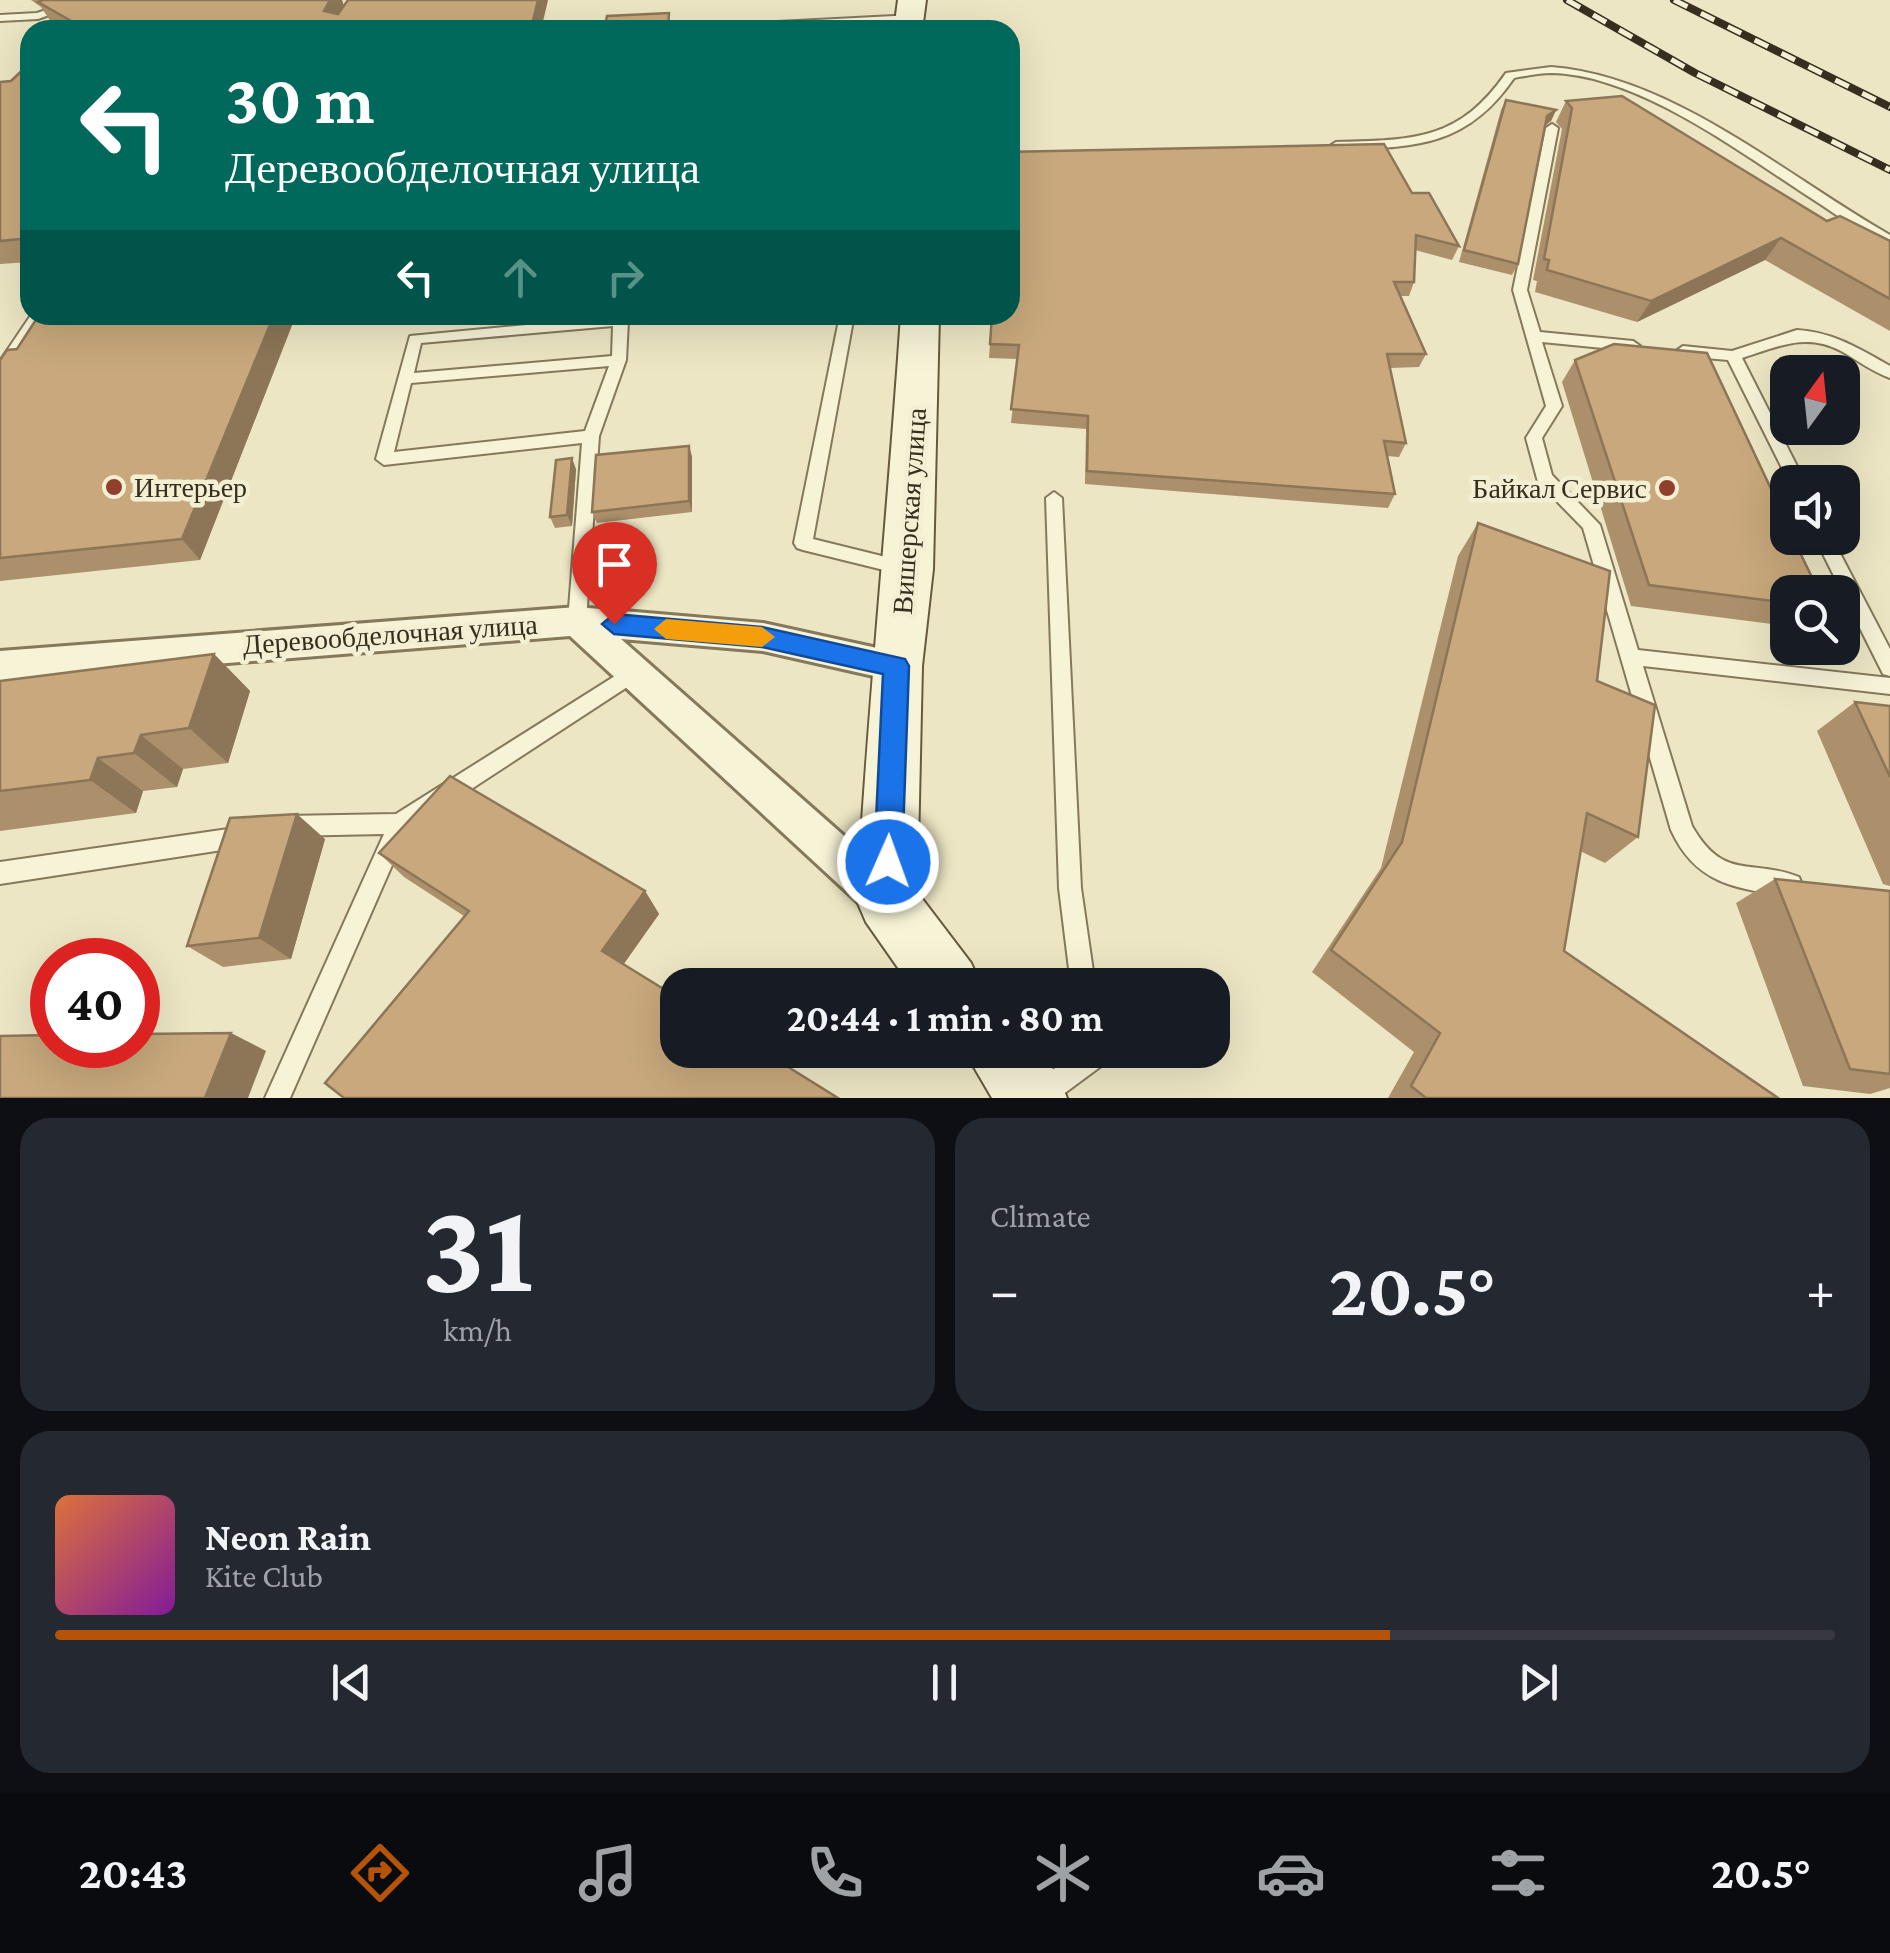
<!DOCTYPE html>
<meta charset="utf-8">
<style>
body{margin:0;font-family:"Crimson Pro",serif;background:#242831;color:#f1f3f6;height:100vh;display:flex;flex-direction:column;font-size:38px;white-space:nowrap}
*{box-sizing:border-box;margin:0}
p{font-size:32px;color:#9ea1a6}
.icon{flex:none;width:55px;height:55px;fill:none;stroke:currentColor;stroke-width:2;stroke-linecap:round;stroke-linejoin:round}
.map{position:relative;height:1098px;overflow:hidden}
.drawer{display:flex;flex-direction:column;gap:20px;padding:20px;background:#0d0f14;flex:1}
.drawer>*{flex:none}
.banner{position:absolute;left:20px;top:20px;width:1000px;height:305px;border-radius:30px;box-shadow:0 10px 40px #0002;background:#00695c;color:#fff;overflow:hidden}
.needle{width:65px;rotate:15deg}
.buttons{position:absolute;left:1770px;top:355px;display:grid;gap:20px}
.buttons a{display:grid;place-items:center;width:90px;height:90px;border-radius:20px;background:#171b24;box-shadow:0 10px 40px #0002;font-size:50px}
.speed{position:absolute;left:30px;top:938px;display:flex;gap:20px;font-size:50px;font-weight:700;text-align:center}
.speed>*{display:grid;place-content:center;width:130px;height:130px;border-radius:50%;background:#171b24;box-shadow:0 10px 40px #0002;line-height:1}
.speed .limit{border:15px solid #d22;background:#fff;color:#111}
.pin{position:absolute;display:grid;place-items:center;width:85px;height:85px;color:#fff;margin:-102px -42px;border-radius:50% 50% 50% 0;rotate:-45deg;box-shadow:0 0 10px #0007}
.pin .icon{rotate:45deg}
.me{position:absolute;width:110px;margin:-55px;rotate:2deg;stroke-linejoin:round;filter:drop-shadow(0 0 8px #0008)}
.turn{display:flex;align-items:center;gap:35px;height:210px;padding:0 40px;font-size:45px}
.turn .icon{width:130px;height:130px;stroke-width:2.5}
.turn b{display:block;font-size:70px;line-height:85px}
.lanes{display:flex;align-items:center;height:95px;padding:0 40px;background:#0003;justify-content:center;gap:50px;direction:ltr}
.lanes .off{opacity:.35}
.big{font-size:75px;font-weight:700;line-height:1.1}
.drawer .tile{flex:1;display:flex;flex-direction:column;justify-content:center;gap:15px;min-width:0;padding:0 35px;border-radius:30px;background:#242831}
.drawer .dial{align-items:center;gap:0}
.dial b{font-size:130px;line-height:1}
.song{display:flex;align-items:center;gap:30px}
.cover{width:120px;height:120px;border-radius:15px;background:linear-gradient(135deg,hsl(20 70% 55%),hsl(290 70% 35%))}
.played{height:10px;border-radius:5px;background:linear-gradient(90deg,#b45309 75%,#363941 75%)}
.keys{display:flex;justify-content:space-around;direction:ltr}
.heat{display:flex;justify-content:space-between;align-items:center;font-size:55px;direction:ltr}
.drawer .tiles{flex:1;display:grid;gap:20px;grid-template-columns:1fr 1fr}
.tile:last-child{grid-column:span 2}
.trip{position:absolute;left:660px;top:968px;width:570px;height:100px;border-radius:30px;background:#171b24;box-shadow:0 10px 40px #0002;font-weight:700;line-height:100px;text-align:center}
.menu{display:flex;height:160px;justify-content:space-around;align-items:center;background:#090b0e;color:#9ea1a6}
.menu .icon{width:70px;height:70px}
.menu .current{color:#b45309}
.menu b{font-size:45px;color:#f1f3f6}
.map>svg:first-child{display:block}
</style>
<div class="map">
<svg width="1890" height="1098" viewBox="0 0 1890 1098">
<rect width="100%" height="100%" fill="#ece6c4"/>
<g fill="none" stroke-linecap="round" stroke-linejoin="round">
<defs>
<g id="lane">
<polygon points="75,0 90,0 38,19 0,21 0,15 37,13"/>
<polygon points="914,15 914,19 910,20 735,30 675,30 680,27"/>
<path d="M1551,67C1673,76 1786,176 1890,235V244C1864,235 1840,217 1817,202C1745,156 1640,75 1552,73C1539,73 1526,76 1514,78C1466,148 1414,147 1336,150L1330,146L1336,142C1413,140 1459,141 1506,73Z"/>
<path d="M1552,124L1558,128L1527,290L1540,332L1633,341L1640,346L1633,351L1542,342L1562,406L1542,438L1552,475L1600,525L1638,650L1890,678V694L1643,666L1692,826C1724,882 1751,858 1799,877L1802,885L1799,893L1791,896C1737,889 1696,885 1671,830L1583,528L1538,482L1526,438L1546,406L1513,290L1546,128Z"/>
<polygon points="31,315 45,315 5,377 0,378 0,361"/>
<polygon points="840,315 854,315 813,539 910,563 913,568 910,573 904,575 803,550 797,548 794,543"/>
<path d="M621,316L628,321L626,360L599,436L586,621L584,626L577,629L570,626L568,621L582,443L384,465L376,459L410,336ZM613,326L612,356L414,373L421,343ZM609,366L585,431L394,452L411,383Z"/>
<path d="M1797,330C1833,332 1860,349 1890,366V378C1873,372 1857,360 1841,351C1806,332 1777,347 1742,358L1805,482H1789L1728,360L1683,356L1676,351L1683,346L1732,351Z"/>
<polygon points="1054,492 1062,498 1081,888 1095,985 1071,985 1059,888 1046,498"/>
<polygon points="1815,538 1832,538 1890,649 1890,676 1883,674"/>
<polygon points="634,664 641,666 644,672 641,678 407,831 290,1098 265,1098 384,834 285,836 277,833 274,826 277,819 285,816 396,814"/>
<polygon points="242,827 250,830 253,837 250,844 242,847 0,884 0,862"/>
<polygon points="1078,1050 1102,1050 1103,1058 1100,1067 1058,1098 1025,1098 1028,1089"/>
</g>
<polygon id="street" points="577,607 763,623 909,655 914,666 909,677 896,681 763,651 621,639 902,887 908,901 902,915 887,921 872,915 570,636 0,681 0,651"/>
<g id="secondary">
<polygon points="898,0 926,0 922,30 894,30"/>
<path d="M901,315H939L933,569L922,666L917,892L971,963L981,985H910L866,922L857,901C868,705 888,511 901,315Z"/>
<polygon points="964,1050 1038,1050 1057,1074 1067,1098 992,1098"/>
</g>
</defs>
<use href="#lane" stroke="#85785b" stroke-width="4"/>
<use href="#street" stroke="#85785b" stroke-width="6"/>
<use href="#secondary" stroke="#67593f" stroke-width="4"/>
<use href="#lane" fill="#f7f3d7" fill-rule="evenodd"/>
<use href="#street" fill="#f7f3d7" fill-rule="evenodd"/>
<use href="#secondary" fill="#f7f3d7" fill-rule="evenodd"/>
<defs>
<g id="rail">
<polyline points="1567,0 1695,73 1890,170"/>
<polyline points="1674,0 1890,107"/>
</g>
</defs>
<use href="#rail" stroke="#362e1f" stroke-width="8"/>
<use href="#rail" stroke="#f3efd3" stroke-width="5" stroke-dasharray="15" stroke-linecap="butt"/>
</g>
<g fill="#ac906b">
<polygon points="31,0 342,0 344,6 542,29 672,30 64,30 51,22 41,7"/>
<polygon points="30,63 30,262 0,264 0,82 11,81"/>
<polygon points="1506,100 1556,110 1551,121 1546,125 1518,264 1512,275 1459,262 1501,110"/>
<polygon points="1566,101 1827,221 1890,241 1890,331 1765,260 1637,322 1535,292 1537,281 1533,280 1562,129 1556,122"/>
<polygon points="1412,193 1459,246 1452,260 1415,250 1414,282 1409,296 1400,296 1426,354 1419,367 1390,368 1406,443 1399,457 1387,456 1395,494 1388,508 1085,484 1086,429 1011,423 1018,359 989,358 992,315"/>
<polygon points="39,315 350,315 294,320 200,560 0,581 0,360 17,349"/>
<polygon points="1575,360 1788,592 1788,626 1631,606 1562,382"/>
<polygon points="689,446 692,457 692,512 597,523 592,512"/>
<polygon points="576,469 572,526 555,528 550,517"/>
<polygon points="1478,523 1597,681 1638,837 1605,863 1580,851 1564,951 1778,1098 1388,1098 1414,1052 1312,972 1381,868 1458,556"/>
<polygon points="214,654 250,691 228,763 183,769 177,787 143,791 136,813 0,831 0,681"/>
<polygon points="1855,702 1890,706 1890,886 1883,884 1817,731"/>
<polygon points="325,839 291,959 223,967 187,946"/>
<polygon points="379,853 645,891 659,914 623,965 464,916 404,877"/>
<polygon points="1775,879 1890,891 1890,1088 1870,1094 1803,1086 1736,903"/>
</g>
<g fill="#8c7657">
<polygon points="330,0 342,0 345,9 334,30 324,11"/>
<polygon points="538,0 548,0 541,30 531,30"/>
<polygon points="1556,110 1551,121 1542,127 1547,116"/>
<polygon points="1781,238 1765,260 1637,322 1651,301"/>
<polygon points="274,315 291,315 294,320 200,560 182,539"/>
<polygon points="689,446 692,457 692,512 689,501"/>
<polygon points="572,458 576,469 572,526 567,515"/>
<polygon points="214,654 250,691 228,763 189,728"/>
<polygon points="141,735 183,769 177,787 134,753"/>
<polygon points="98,758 143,791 136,813 90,780"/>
<polygon points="297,814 325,839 291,959 259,938"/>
<polygon points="645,891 659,914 618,972 602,951"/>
<polygon points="231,1033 266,1051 248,1098 205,1098"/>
</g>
<g fill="#c8a87c" stroke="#8c7657" stroke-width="2.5">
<polygon points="43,0 330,0 324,11 338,14 348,0 538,0 531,29 605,25 607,16 669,13 668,30 87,30 38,2"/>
<polygon points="30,63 30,238 0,241 0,82 11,81"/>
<polygon points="1622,96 1827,221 1840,216 1890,241 1890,299 1781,238 1651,301 1547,270 1549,260 1544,259 1572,108 1566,101"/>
<polygon points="1506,100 1556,110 1547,116 1518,264 1464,250"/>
<polygon points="1384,144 1412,193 1429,193 1459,246 1416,235 1414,282 1394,282 1426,354 1387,354 1406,443 1384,441 1395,494 1087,471 1088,416 1011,409 1019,345 990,344 992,315 1010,315 1010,152"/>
<polygon points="39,315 274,315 182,539 0,558 0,360 7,350 17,349"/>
<polygon points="1614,344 1707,353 1788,525 1788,538 1793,538 1819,592 1788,592 1788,603 1649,585 1575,360"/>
<polygon points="689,446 689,501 592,512 596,455"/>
<polygon points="572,458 567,515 550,517 556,460"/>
<polygon points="1478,523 1610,571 1597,681 1655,705 1638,837 1587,813 1564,951 1778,1098 1426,1098 1411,1086 1440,1033 1331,950 1402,842"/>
<polygon points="214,654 189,728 141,735 134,753 98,758 90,780 0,791 0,681"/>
<polygon points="1855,702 1890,706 1890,777"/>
<polygon points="450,776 645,891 602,951 678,998 678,1050 761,1050 838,1098 344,1098 325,1083 469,911 379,853"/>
<polygon points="297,814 259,938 187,946 230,818"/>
<polygon points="1775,879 1890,891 1890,1074 1850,1069"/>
<polygon points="231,1033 205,1098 0,1098 0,1036 52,1035 52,1045 138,1045 138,1034"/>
</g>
<polygon fill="#1a73e8" stroke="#114b97" stroke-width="2.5" points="614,614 762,627 905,659 909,666 902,862 898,872 888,876 878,872 874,862 883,674 762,647 614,634 602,624"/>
<polygon fill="#f59e0b" points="666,619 762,627 775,637 762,647 666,639 654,629"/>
<g fill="#913e2f" stroke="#f3efd3" stroke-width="4">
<circle cx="114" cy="487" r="10"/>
<circle cx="1667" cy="488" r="10"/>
</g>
<g text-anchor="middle" stroke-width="9" stroke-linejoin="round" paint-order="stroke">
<g font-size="28" fill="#362e1f" stroke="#f3efd3" text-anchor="start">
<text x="134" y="497">Интерьер</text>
<text x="1647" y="498" text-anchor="end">Байкал Сервис</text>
</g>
<g font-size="28" fill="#362e1f" stroke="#f3efd3">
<text transform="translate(909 511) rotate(-86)" y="10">Вишерская улица</text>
<text transform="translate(390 634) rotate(-4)" y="10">Деревообделочная улица</text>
</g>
</g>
</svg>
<div class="buttons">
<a><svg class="needle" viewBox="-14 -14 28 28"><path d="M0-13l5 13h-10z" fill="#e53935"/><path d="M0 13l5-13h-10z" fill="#9ea1a6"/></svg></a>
<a><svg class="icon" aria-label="sound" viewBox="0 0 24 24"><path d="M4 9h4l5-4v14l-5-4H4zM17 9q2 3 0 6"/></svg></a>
<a><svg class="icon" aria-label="search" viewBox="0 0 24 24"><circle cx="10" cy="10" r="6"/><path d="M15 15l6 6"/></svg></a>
</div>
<div class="speed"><div class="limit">40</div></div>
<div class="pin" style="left:614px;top:624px;background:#d93025"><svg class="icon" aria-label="arrive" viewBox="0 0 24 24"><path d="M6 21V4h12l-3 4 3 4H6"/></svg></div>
<svg class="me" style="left:888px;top:862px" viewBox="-20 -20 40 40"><circle r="17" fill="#1a73e8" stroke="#fff" stroke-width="3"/><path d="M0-11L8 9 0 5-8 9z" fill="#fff"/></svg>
<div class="trip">20:44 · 1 min · 80 m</div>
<div class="banner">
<div class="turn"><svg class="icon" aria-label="left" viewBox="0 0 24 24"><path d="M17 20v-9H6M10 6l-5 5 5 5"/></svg><div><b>30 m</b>Деревообделочная улица</div></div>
<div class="lanes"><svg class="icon" aria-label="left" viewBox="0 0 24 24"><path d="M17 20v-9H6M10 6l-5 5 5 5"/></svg><svg class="icon off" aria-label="ahead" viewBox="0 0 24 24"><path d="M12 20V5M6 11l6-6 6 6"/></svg><svg class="icon off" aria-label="right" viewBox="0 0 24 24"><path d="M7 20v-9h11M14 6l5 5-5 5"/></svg></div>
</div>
</div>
<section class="drawer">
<div class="tiles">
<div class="tile dial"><b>31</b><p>km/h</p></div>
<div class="tile"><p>Climate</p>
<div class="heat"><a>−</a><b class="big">20.5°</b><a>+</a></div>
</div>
<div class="tile">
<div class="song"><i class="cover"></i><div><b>Neon Rain</b><p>Kite Club</p></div></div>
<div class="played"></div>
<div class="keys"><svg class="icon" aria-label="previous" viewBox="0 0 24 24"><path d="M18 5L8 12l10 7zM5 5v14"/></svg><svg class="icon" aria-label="pause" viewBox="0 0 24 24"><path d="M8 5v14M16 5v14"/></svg><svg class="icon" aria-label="next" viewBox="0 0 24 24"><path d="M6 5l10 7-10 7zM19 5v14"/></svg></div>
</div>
</div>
</section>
<nav class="menu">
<b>20:43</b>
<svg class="icon current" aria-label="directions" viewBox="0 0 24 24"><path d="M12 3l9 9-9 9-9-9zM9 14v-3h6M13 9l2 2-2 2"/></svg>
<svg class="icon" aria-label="music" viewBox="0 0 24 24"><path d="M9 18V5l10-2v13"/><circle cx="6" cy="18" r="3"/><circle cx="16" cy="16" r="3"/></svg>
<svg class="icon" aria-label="phone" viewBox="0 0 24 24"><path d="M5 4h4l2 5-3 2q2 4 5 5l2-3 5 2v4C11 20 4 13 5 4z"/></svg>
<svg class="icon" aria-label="climate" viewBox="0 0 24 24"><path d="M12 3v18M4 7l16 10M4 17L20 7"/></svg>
<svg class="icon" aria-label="car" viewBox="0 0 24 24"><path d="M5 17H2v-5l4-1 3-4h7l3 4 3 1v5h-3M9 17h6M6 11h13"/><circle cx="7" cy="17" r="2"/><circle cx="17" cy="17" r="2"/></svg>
<svg class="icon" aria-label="filters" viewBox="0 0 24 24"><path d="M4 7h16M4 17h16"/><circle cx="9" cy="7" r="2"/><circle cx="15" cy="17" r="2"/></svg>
<b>20.5°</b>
</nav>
